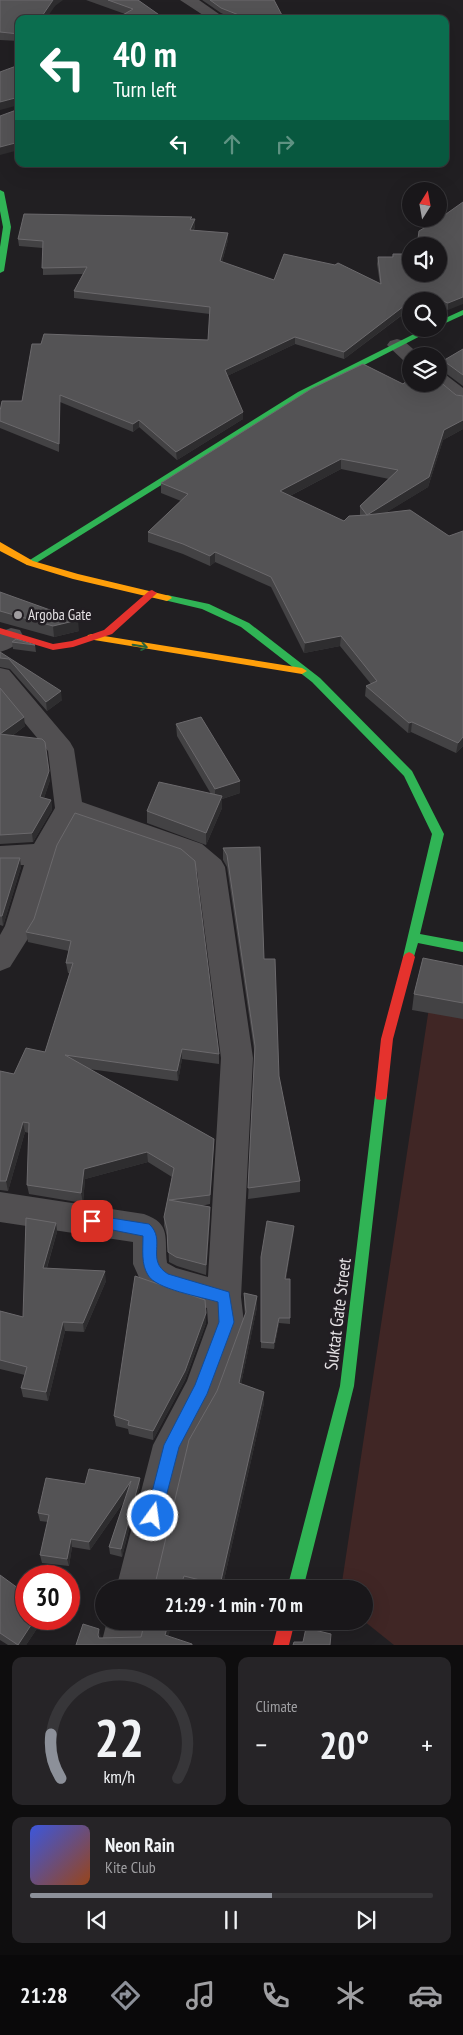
<!DOCTYPE html>
<meta charset="utf-8">
<style>
body{margin:0;font-family:"PT Sans Narrow",sans-serif;background:#262427;color:#f1f3f6;height:100vh;display:flex;flex-direction:column;font-size:19px;white-space:nowrap}
*{box-sizing:border-box;margin:0}
p{font-size:16px;color:#9f9fa2}
.icon{flex:none;width:28px;height:28px;fill:none;stroke:currentColor;stroke-width:2;stroke-linecap:round;stroke-linejoin:round}
.map{position:relative;height:1645px;overflow:hidden}
.side{display:flex;flex-direction:column;gap:12px;padding:12px;background:#0e0d0e;flex:1}
.side>*{flex:none}
.guide{position:absolute;left:15px;top:15px;width:434px;height:152px;border-radius:10px;box-shadow:0 5px 20px #0002,0 0 0 1px #373639;background:#0b6e4f;color:#fff;overflow:hidden}
.needle{width:32px;rotate:11deg}
.buttons{position:absolute;left:402px;top:182px;display:grid;gap:10px}
.buttons a{display:grid;place-items:center;width:45px;height:45px;border-radius:50%;background:#19171a;box-shadow:0 5px 20px #0002,0 0 0 1px #373639;font-size:25px}
.speed{position:absolute;left:15px;top:1565px;display:flex;gap:10px;font-size:25px;font-weight:700;text-align:center}
.speed>*{display:grid;place-content:center;width:65px;height:65px;border-radius:50%;background:#19171a;box-shadow:0 5px 20px #0002,0 0 0 1px #373639;line-height:1}
.speed .limit{border:8px solid #d22;background:#fff;color:#111}
.pin{position:absolute;display:grid;place-items:center;width:42px;height:42px;color:#fff;margin:-21px;border-radius:10px;box-shadow:0 2px 8px #0006}
.me{position:absolute;width:55px;margin:-28px;rotate:14deg;stroke-linejoin:round;filter:drop-shadow(0 0 4px #0008)}
.turn{display:flex;align-items:center;gap:18px;height:105px;padding:0 15px;font-size:22px}
.turn .icon{width:65px;height:65px;stroke-width:2.5}
.turn b{display:block;font-size:35px;line-height:42px}
.lanes{display:flex;align-items:center;height:48px;padding:0 15px;background:#0003;justify-content:center;gap:25px;direction:ltr}
.lanes .off{opacity:.35}
.big{font-size:38px;font-weight:600;line-height:1.1}
.side .card{flex:1;display:flex;flex-direction:column;justify-content:center;gap:8px;min-width:0;padding:0 18px;border-radius:10px;background:#262427}
.side .dial{align-items:center;gap:0}
.dial svg{height:130px;overflow:visible;fill:none;stroke:#373639;stroke-width:7;stroke-linecap:round;text-anchor:middle}
.dial text{fill:#f1f3f6;stroke:none}
.song{display:flex;align-items:center;gap:15px}
.cover{width:60px;height:60px;border-radius:8px;background:linear-gradient(135deg,hsl(230 70% 55%),hsl(20 70% 35%))}
.played{height:5px;border-radius:2px;background:linear-gradient(90deg,#8c9099 60%,#373639 60%)}
.keys{display:flex;justify-content:space-around;direction:ltr}
.heat{display:flex;justify-content:space-between;align-items:center;font-size:28px;direction:ltr}
.side .tiles{flex:1;display:grid;gap:12px;grid-template-columns:1fr 1fr}
.card:last-child{grid-column:span 2}
.trip{position:absolute;left:95px;top:1580px;width:278px;height:50px;border-radius:25px;background:#19171a;box-shadow:0 5px 20px #0002,0 0 0 1px #373639;font-weight:600;line-height:50px;text-align:center}
.tabs{display:flex;height:80px;justify-content:space-around;align-items:center;background:#0a090a;color:#9f9fa2}
.tabs .icon{width:35px;height:35px}
.tabs .on{color:#8c9099}
.tabs b{font-size:22px;color:#f1f3f6}
.map>svg:first-child{display:block}
</style>
<div class="map">
<svg width="463" height="1645" viewBox="0 0 463 1645">
<rect width="100%" height="100%" fill="#211f22"/>
<polygon fill="#402625" points="430,1001 463,1007 463,1645 394,1645 364,1621 364,1589 341,1589"/>
<g fill="none" stroke-linecap="round" stroke-linejoin="round">
<g fill="#514f51" fill-rule="evenodd">
<polygon points="180,0 199,0 219,14 216,17 206,17"/>
<polygon points="397,339 404,341 421,356 411,356 411,363 404,361 387,345 390,341"/>
<polygon points="439,373 446,375 463,388 463,405 456,403 432,384 439,384"/>
<path d="M11,628L20,630L23,636C18,645 10,649 0,652V632Z"/>
<path d="M0,668L9,670L70,742L74,749L82,802L202,844L221,860L225,867L253,1058L241,1297L244,1323L215,1401L188,1450L155,1589H116L153,1445L187,1381L208,1323L207,1308L166,1296L142,1284L133,1264V1242L0,1222V1192L144,1214C172,1224 164,1238 167,1263L176,1268L208,1277L221,1058L197,871L182,858L75,821L56,855L34,929L10,967L0,971V935L5,926L24,865L0,866V846L34,844L55,808L48,751L0,693Z"/>
<polygon points="107,1621 147,1621 141,1645 101,1645"/>
</g>
<g fill="#30b455" fill-rule="evenodd">
<polygon points="0,190 4,192 11,227 4,271 0,273 0,247 3,227 0,211"/>
<polygon points="463,310 463,315 439,326 439,321"/>
<polygon points="424,329 434,329 304,396 33,565 27,565 25,563 298,392"/>
<polygon points="167,595 209,604 249,623 320,678 412,771 444,834 420,934 463,942 463,952 418,943 413,960 405,960 403,957 432,834 404,776 312,682 241,627 202,609 164,600 162,598"/>
<polygon points="381,1090 386,1091 387,1095 354,1386 303,1589 287,1589 340,1386 375,1095 376,1091"/>
</g>
<g fill="#ff9f0a" fill-rule="evenodd">
<polygon points="0,542 33,561 78,574 170,596 172,598 167,601 73,579 27,565 0,551"/>
<polygon points="92,634 302,668 307,671 302,674 88,639 87,637 88,635"/>
</g>
<g fill="#e5322d" fill-rule="evenodd">
<polygon points="152,590 157,593 155,595 112,634 73,647 53,650 0,634 0,628 53,644 72,641 104,630 149,591"/>
<polygon points="409,952 413,954 415,957 393,1039 387,1095 386,1099 381,1100 376,1099 375,1095 381,1039 403,957 405,954"/>
<polygon points="279,1621 295,1621 289,1645 273,1645"/>
</g>
</g>
<g fill="#434244" fill-rule="evenodd">
<polygon points="0,0 55,6 19,19 19,41 0,40"/>
<polygon points="86,0 138,0 165,19 125,14"/>
<polygon points="202,0 274,0 284,19 234,19 221,13"/>
<polygon points="463,202 448,310 439,307 439,301 421,301 344,359 295,344 227,376 243,419 177,460 139,427 133,432 60,402 59,452 0,428 0,411 22,401 41,344 208,340 210,314 74,298 74,291 83,274 43,275 43,248 19,246 18,239 192,219 195,226 194,230 228,240 222,262 274,280 380,284 377,264 378,257 392,257 393,254 411,274"/>
<polygon points="463,349 463,386 447,374 440,371 441,362"/>
<path d="M403,384L463,396V429L443,440L428,487L385,513L463,746L456,753L411,732L408,733L365,696L366,686L371,684L340,646L304,653L271,587L215,562L210,566L183,554L148,542V532L181,501L161,493V483ZM341,469L389,479L360,506V515L344,521L290,496Z"/>
<polygon points="0,592 79,631 54,637 0,622"/>
<polygon points="12,642 35,645 36,652 13,649"/>
<polygon points="0,652 62,700 47,711 10,669 0,667"/>
<polygon points="0,688 25,726 12,736 50,780 44,798 51,800 52,810 33,842 0,844"/>
<polygon points="176,724 240,781 240,793 222,799 222,808 206,845 147,823 147,811 211,794 177,736"/>
<polygon points="57,845 219,1054 219,1064 182,1059 178,1081 89,1069 214,1139 210,1204 201,1206 210,1207 210,1217 206,1275 177,1266 169,1262 168,1239 164,1226 164,1217 172,1177 148,1162 85,1179 83,1203 29,1194 27,1185 29,1133 25,1132 8,1191 0,1190 0,1071 14,1074 45,1052 70,973 68,973 66,963 69,951 28,942 26,932 34,919"/>
<polygon points="260,847 264,959 279,1076 300,1181 300,1192 248,1199 255,1056 227,867 223,860 223,848"/>
<polygon points="0,858 21,867 3,926 0,925"/>
<polygon points="463,966 463,1019 412,1010 414,994"/>
<polygon points="56,1223 57,1232 47,1268 106,1281 84,1332 65,1331 48,1401 23,1397 21,1388 25,1375 0,1369 0,1311 23,1317"/>
<polygon points="294,1226 286,1279 290,1318 290,1324 279,1323 274,1349 261,1348 261,1257"/>
<polygon points="244,1293 257,1296 257,1307 241,1384 264,1392 264,1403 222,1589 195,1589 184,1586 183,1589 146,1589 156,1580 217,1391 245,1315 244,1305"/>
<polygon points="206,1323 185,1380 153,1440 129,1434 128,1429 116,1426 114,1416"/>
<polygon points="140,1478 140,1486 122,1557 110,1554 109,1547 125,1500 90,1550 72,1547 69,1566 42,1563 40,1555 48,1522 40,1521 38,1513 85,1484"/>
<polygon points="0,1575 42,1619 42,1621 26,1645 8,1645 0,1640"/>
</g>
<g fill="#2e2d2f">
<polygon points="53,0 63,0 55,6 46,19 40,19"/>
<polygon points="19,97 19,105 0,110 0,102"/>
<polygon points="19,142 19,150 0,155 0,147"/>
<polygon points="195,219 195,226 190,237 190,230"/>
<polygon points="228,233 228,240 220,268 220,261"/>
<polygon points="421,293 421,301 411,301 411,308 344,359 344,352"/>
<polygon points="463,297 463,304 448,310 448,303"/>
<polygon points="295,337 295,344 225,377 225,370"/>
<polygon points="243,412 243,419 177,460 176,452"/>
<polygon points="139,420 139,427 133,432 133,424"/>
<polygon points="463,420 463,429 443,440 428,487 366,525 367,515 444,430"/>
<polygon points="341,459 341,469 280,501 280,491"/>
<polygon points="215,552 215,562 210,566 210,556"/>
<polygon points="78,620 79,631 54,637 53,626"/>
<polygon points="341,636 340,646 304,653 305,643"/>
<polygon points="61,691 62,700 47,711 46,702"/>
<polygon points="24,717 25,726 1,744 0,734"/>
<polygon points="412,722 411,732 408,733 409,723"/>
<polygon points="463,737 463,746 456,753 458,743"/>
<polygon points="49,771 50,780 41,807 40,797"/>
<polygon points="240,781 240,793 222,799 222,808 206,845 206,833 215,801 215,789"/>
<polygon points="51,800 52,810 33,842 32,833"/>
<polygon points="20,858 21,867 3,926 2,916"/>
<polygon points="182,1049 182,1059 178,1081 177,1071"/>
<polygon points="23,1122 25,1132 8,1191 6,1181"/>
<polygon points="214,1139 214,1149 210,1204 210,1195"/>
<polygon points="147,1152 148,1162 85,1179 83,1203 81,1193 84,1169"/>
<polygon points="210,1207 210,1217 206,1275 206,1265"/>
<polygon points="56,1223 57,1232 44,1277 43,1268"/>
<polygon points="294,1226 294,1232 285,1285 285,1279"/>
<polygon points="105,1271 106,1281 84,1332 83,1323"/>
<polygon points="257,1296 257,1307 239,1394 239,1383"/>
<polygon points="206,1313 206,1323 185,1380 153,1440 153,1431"/>
<polygon points="279,1318 279,1323 274,1349 274,1343"/>
<polygon points="63,1322 65,1331 48,1401 46,1392"/>
<polygon points="264,1392 264,1403 222,1589 220,1589 220,1585"/>
<polygon points="140,1478 140,1486 122,1557 121,1549"/>
<polygon points="131,1481 132,1490 90,1550 89,1542"/>
<polygon points="71,1539 72,1547 69,1566 67,1559"/>
<polygon points="184,1576 184,1586 183,1589 180,1589"/>
<polygon points="35,1619 42,1619 42,1621 26,1645 18,1645"/>
<polygon points="169,1621 173,1621 166,1644 165,1635"/>
<polygon points="99,1629 101,1638 99,1645 98,1635"/>
</g>
<g fill="#545355" stroke="#6b696c" fill-rule="evenodd">
<polygon points="0,0 53,0 40,19 19,19 19,34 0,32"/>
<polygon points="108,0 138,0 165,19 116,19 133,9"/>
<polygon points="210,0 274,0 284,19 245,19 244,17 221,8"/>
<polygon points="19,65 19,97 0,102 0,72"/>
<polygon points="19,109 19,142 0,147 0,116"/>
<polygon points="463,202 463,297 448,303 421,293 344,352 295,337 225,370 243,412 176,452 139,420 133,424 60,395 59,444 0,421 0,411 2,401 22,401 32,344 41,344 44,334 208,340 210,307 74,291 87,267 42,268 43,241 18,239 24,214 192,217 190,219 195,219 190,230 228,233 220,261 274,280 284,254 335,265 338,263 381,284 378,257 393,257 393,254 411,254 411,274 439,274 439,246 417,246 419,231 439,219"/>
<polygon points="463,349 463,375 448,364 441,362"/>
<path d="M363,364L403,384L411,377V384H439V381L456,395L463,396V420L444,430L429,477L367,515L410,510L449,536L463,531V737L458,743L412,722L409,723L366,686L377,681L341,636L305,643L271,577L215,552L210,556L183,544L148,532L188,494L161,483L311,389ZM341,459L398,470L360,506L367,515L349,516L344,521L280,491Z"/>
<polygon points="0,592 78,620 53,626 0,611"/>
<polygon points="16,639 35,645 12,642"/>
<polygon points="0,652 61,691 46,702 9,659 0,658"/>
<polygon points="0,688 24,717 0,734"/>
<polygon points="201,717 240,781 215,789 176,724"/>
<polygon points="0,734 42,739 45,742 49,771 40,797 51,800 32,833 0,835"/>
<polygon points="159,782 222,796 206,833 147,811"/>
<polygon points="75,813 181,849 195,861 219,1054 182,1049 177,1071 65,1055 214,1139 210,1195 169,1200 210,1207 206,1265 176,1257 168,1252 167,1229 164,1217 174,1168 147,1152 84,1169 81,1193 27,1185 29,1123 23,1122 6,1181 0,1181 0,1071 14,1074 26,1048 45,1052 73,963 66,963 71,941 26,932 34,919 57,845"/>
<polygon points="260,847 264,959 275,959 279,1076 300,1181 248,1188 255,1046 227,855 223,848"/>
<polygon points="0,858 20,858 2,916 0,916"/>
<polygon points="423,958 463,966 463,1003 414,994"/>
<polygon points="26,1218 56,1223 43,1268 105,1271 83,1323 63,1322 46,1392 21,1388 27,1367 0,1360 0,1311 23,1317"/>
<polygon points="267,1221 294,1226 285,1279 290,1279 290,1318 279,1318 274,1343 261,1342 261,1257"/>
<polygon points="135,1276 205,1300 206,1313 185,1371 153,1431 128,1425 129,1421 114,1416"/>
<polygon points="244,1293 257,1296 239,1383 264,1392 220,1585 184,1576 180,1589 146,1589 148,1581 156,1580 189,1440 217,1391 246,1312"/>
<polygon points="89,1469 140,1478 121,1549 109,1547 131,1481 89,1542 71,1539 67,1559 40,1555 49,1515 38,1513 46,1478 85,1484"/>
<polygon points="0,1575 26,1594 26,1619 35,1619 18,1645 0,1633"/>
<polygon points="145,1621 169,1621 165,1635 192,1644 192,1645 76,1645 83,1624 99,1629 98,1635 99,1638 141,1637"/>
<polygon points="306,1628 331,1634 330,1645 293,1645 294,1642 303,1642"/>
</g>
<defs><path id="oneway-shaft" d="M-6 0H5M1.5-3L5.5 0L1.5 3" fill="none" stroke-width="1.6" stroke-linecap="round" stroke-linejoin="round" transform="scale(1.25)"/></defs>
<use stroke="#28623a" href="#oneway-shaft" transform="translate(140 646) rotate(10)"/>
<path fill="#1a73e8" stroke="#114b97" d="M92,1215L149,1224C167,1240 145,1260 168,1274L229,1292L234,1322L207,1394L179,1447L161,1516L159,1522L153,1524L148,1522L146,1516L164,1445L195,1385L219,1322L218,1302C202,1297 155,1289 148,1275C141,1264 143,1250 143,1236L87,1225L85,1221L87,1217Z"/>
<circle fill="#a09da0" stroke="#221e23" stroke-width="2" cx="18" cy="615" r="5"/>
<g text-anchor="middle" stroke-width="5" stroke-linejoin="round" paint-order="stroke">
<g font-size="15" fill="#e4e1e4" stroke="#221e23" text-anchor="start">
<text x="28" y="620">Argoba Gate</text>
</g>
<g font-size="18" fill="#e4e1e4" stroke="#221e23">
<text transform="translate(338 1314) rotate(-83)" y="6">Suktat Gate Street</text>
</g>
</g>
</svg>
<div class="buttons">
<a><svg class="needle" viewBox="-14 -14 28 28"><path d="M0-13l5 13h-10z" fill="#e53935"/><path d="M0 13l5-13h-10z" fill="#9f9fa2"/></svg></a>
<a><svg class="icon" aria-label="sound" viewBox="0 0 24 24"><path d="M4 9h4l5-4v14l-5-4H4zM17 9q2 3 0 6"/></svg></a>
<a><svg class="icon" aria-label="search" viewBox="0 0 24 24"><circle cx="10" cy="10" r="6"/><path d="M15 15l6 6"/></svg></a>
<a><svg class="icon" aria-label="layers" viewBox="0 0 24 24"><path d="M12 4l9 5-9 5-9-5zM3 14l9 5 9-5"/></svg></a>
</div>
<div class="speed"><div class="limit">30</div></div>
<div class="pin" style="left:92px;top:1221px;background:#d93025"><svg class="icon" aria-label="arrive" viewBox="0 0 24 24"><path d="M6 21V4h12l-3 4 3 4H6"/></svg></div>
<svg class="me" style="left:153px;top:1516px" viewBox="-20 -20 40 40"><circle r="17" fill="#1a73e8" stroke="#fff" stroke-width="3"/><path d="M0-11L8 9 0 5-8 9z" fill="#fff"/></svg>
<div class="trip">21:29 · 1 min · 70 m</div>
<div class="guide">
<div class="turn"><svg class="icon" aria-label="left" viewBox="0 0 24 24"><path d="M17 20v-9H6M10 6l-5 5 5 5"/></svg><div><b>40 m</b>Turn left</div></div>
<div class="lanes"><svg class="icon" aria-label="left" viewBox="0 0 24 24"><path d="M17 20v-9H6M10 6l-5 5 5 5"/></svg><svg class="icon off" aria-label="ahead" viewBox="0 0 24 24"><path d="M12 20V5M6 11l6-6 6 6"/></svg><svg class="icon off" aria-label="right" viewBox="0 0 24 24"><path d="M7 20v-9h11M14 6l5 5-5 5"/></svg></div>
</div>
</div>
<section class="side">
<div class="tiles">
<div class="card dial"><svg viewBox="0 0 100 80">
<path d="M14 69A42 42 0 1 1 86 69"/>
<path d="M14 69A42 42 0 0 1 8 42" stroke="#8c9099"/>
<text x="50" y="56" font-size="32" font-weight="700">22</text>
<text x="50" y="72" font-size="11">km/h</text>
</svg></div>
<div class="card"><p>Climate</p>
<div class="heat"><a>−</a><b class="big">20°</b><a>+</a></div>
</div>
<div class="card">
<div class="song"><i class="cover"></i><div><b>Neon Rain</b><p>Kite Club</p></div></div>
<div class="played"></div>
<div class="keys"><svg class="icon" aria-label="previous" viewBox="0 0 24 24"><path d="M18 5L8 12l10 7zM5 5v14"/></svg><svg class="icon" aria-label="pause" viewBox="0 0 24 24"><path d="M8 5v14M16 5v14"/></svg><svg class="icon" aria-label="next" viewBox="0 0 24 24"><path d="M6 5l10 7-10 7zM19 5v14"/></svg></div>
</div>
</div>
</section>
<nav class="tabs">
<b>21:28</b>
<svg class="icon on" aria-label="directions" viewBox="0 0 24 24"><path d="M12 3l9 9-9 9-9-9zM9 14v-3h6M13 9l2 2-2 2"/></svg>
<svg class="icon" aria-label="music" viewBox="0 0 24 24"><path d="M9 18V5l10-2v13"/><circle cx="6" cy="18" r="3"/><circle cx="16" cy="16" r="3"/></svg>
<svg class="icon" aria-label="phone" viewBox="0 0 24 24"><path d="M5 4h4l2 5-3 2q2 4 5 5l2-3 5 2v4C11 20 4 13 5 4z"/></svg>
<svg class="icon" aria-label="climate" viewBox="0 0 24 24"><path d="M12 3v18M4 7l16 10M4 17L20 7"/></svg>
<svg class="icon" aria-label="car" viewBox="0 0 24 24"><path d="M5 17H2v-5l4-1 3-4h7l3 4 3 1v5h-3M9 17h6M6 11h13"/><circle cx="7" cy="17" r="2"/><circle cx="17" cy="17" r="2"/></svg>
</nav>
